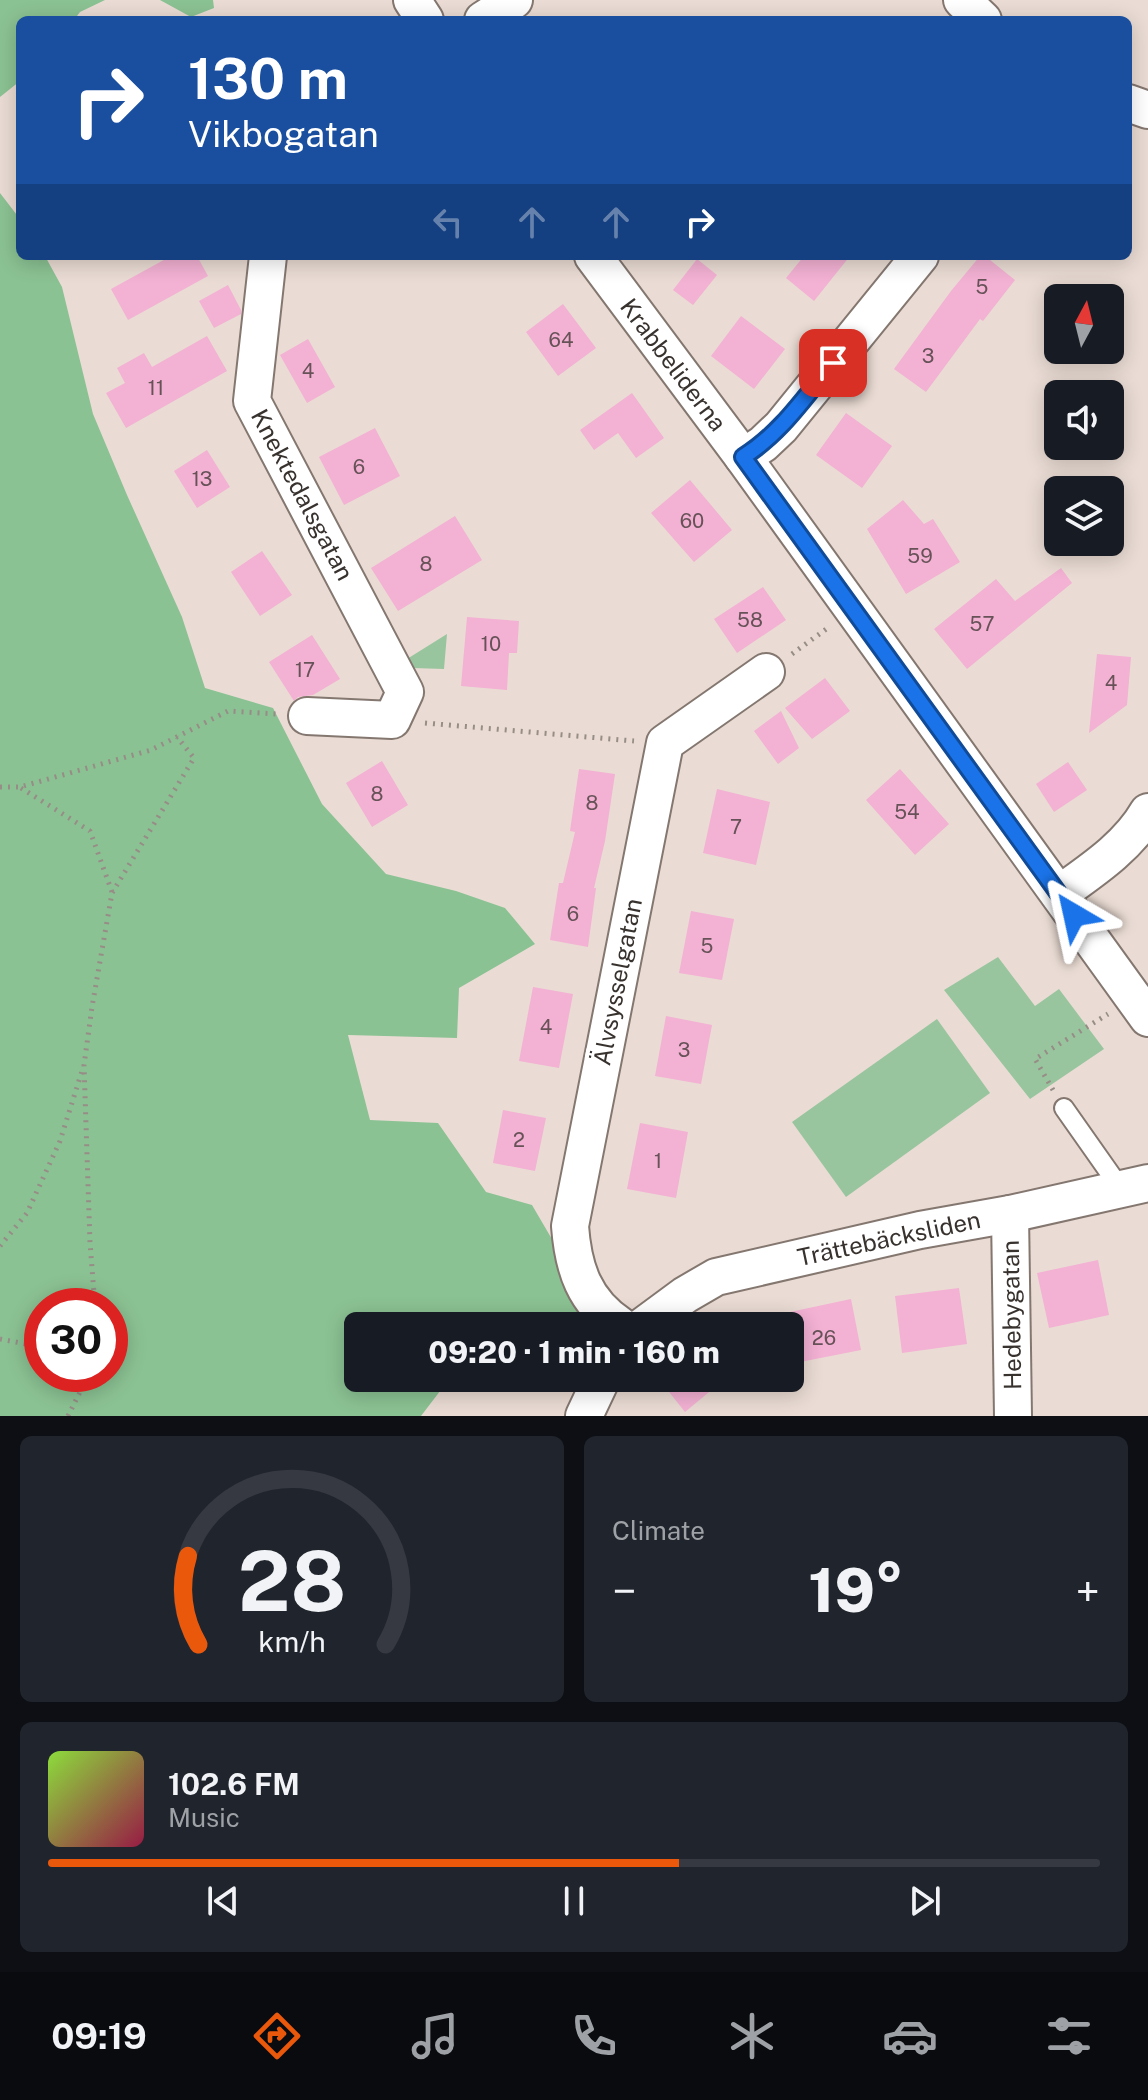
<!DOCTYPE html>
<meta charset="utf-8">
<style>
body{margin:0;font-family:"Public Sans",sans-serif;background:#20242c;color:#f1f3f6;height:100vh;display:flex;flex-direction:column;font-size:30px;white-space:nowrap}
*{box-sizing:border-box;margin:0}
p{font-size:26px;color:#9ea1a6}
.icon{flex:none;width:44px;height:44px;fill:none;stroke:currentColor;stroke-width:2;stroke-linecap:round;stroke-linejoin:round}
.map{position:relative;height:1416px;overflow:hidden}
.panel{display:flex;flex-direction:column;gap:20px;padding:20px;background:#0d0f14;flex:1}
.panel>*{flex:none}
.top-card{position:absolute;left:16px;top:16px;width:1116px;height:244px;border-radius:12px;box-shadow:0 4px 20px #0003;background:#1a4fa0;color:#fff;overflow:hidden}
.needle{width:52px;rotate:7deg}
.fabs{position:absolute;left:1044px;top:284px;display:grid;gap:16px}
.fabs a{display:grid;place-items:center;width:80px;height:80px;border-radius:12px;background:#171b24;box-shadow:0 4px 20px #0003;font-size:40px}
.speed{position:absolute;left:24px;top:1288px;display:flex;gap:16px;font-size:40px;font-weight:700;text-align:center}
.speed>*{display:grid;place-content:center;width:104px;height:104px;border-radius:50%;background:#171b24;box-shadow:0 4px 20px #0003;line-height:1}
.speed .limit{border:12px solid #d22;background:#fff;color:#111}
.pin{position:absolute;display:grid;place-items:center;width:68px;height:68px;color:#fff;margin:-34px;border-radius:16px;box-shadow:0 4px 12px #0006}
.me{position:absolute;width:88px;margin:-44px;rotate:324deg;stroke-linejoin:round;filter:drop-shadow(0 0 6px #0008)}
.turn{display:flex;align-items:center;gap:28px;height:168px;padding:0 40px;font-size:36px}
.turn .icon{width:104px;height:104px;stroke-width:2.5}
.turn b{display:block;font-size:56px;line-height:68px}
.lanes{display:flex;align-items:center;height:76px;padding:0 40px;background:#0003;justify-content:center;gap:40px;direction:ltr}
.lanes .off{opacity:.35}
.big{font-size:60px;font-weight:800;line-height:1.1}
.panel .widget{flex:1;display:flex;flex-direction:column;justify-content:center;gap:12px;min-width:0;padding:0 28px;border-radius:12px;background:#20242c}
.panel .dial{align-items:center;gap:0}
.dial svg{height:208px;overflow:visible;fill:none;stroke:#363941;stroke-width:7;stroke-linecap:round;text-anchor:middle}
.dial text{fill:#f1f3f6;stroke:none}
.song{display:flex;align-items:center;gap:24px}
.cover{width:96px;height:96px;border-radius:12px;background:linear-gradient(135deg,hsl(90 70% 55%),hsl(340 70% 35%))}
.played{height:8px;border-radius:4px;background:linear-gradient(90deg,#ea580c 60%,#363941 60%)}
.keys{display:flex;justify-content:space-around;direction:ltr}
.heat{display:flex;justify-content:space-between;align-items:center;font-size:44px;direction:ltr}
.panel .tiles{flex:1;display:grid;gap:20px;grid-template-columns:1fr 1fr}
.widget:last-child{grid-column:span 2}
.trip{position:absolute;left:344px;top:1312px;width:460px;height:80px;border-radius:12px;background:#171b24;box-shadow:0 4px 20px #0003;font-weight:800;line-height:80px;text-align:center}
.menu{display:flex;height:128px;justify-content:space-around;align-items:center;background:#090b0e;color:#9ea1a6}
.menu .icon{width:56px;height:56px}
.menu .selected{color:#ea580c}
.menu b{font-size:36px;color:#f1f3f6}
.map>svg:first-child{display:block}
</style>
<div class="map">
<svg width="1148" height="1416" viewBox="0 0 1148 1416">
<rect width="100%" height="100%" fill="#eadcd4"/>
<g fill="#99c59e">
<polygon points="447,634 444,669 412,668 407,659"/>
<polygon points="998,957 1035,1006 1059,989 1104,1049 1030,1099 944,990"/>
<polygon points="937,1019 990,1093 846,1197 792,1122"/>
</g>
<g fill="#8bc293" fill-rule="evenodd">
<polygon points="0,0 105,0 80,12 74,20 20,20 20,81 0,97"/>
<polygon points="160,0 213,0 214,8 191,17"/>
<path d="M0,193L20,219V256H45L62,287L93,414L127,495L182,617L205,688L273,708L322,804L386,874L456,891L505,908L535,944L459,988L457,1038L348,1035L370,1120L438,1123L486,1192L532,1205L563,1258L586,1317L587,1326H358V1378H450L421,1416H0ZM42,1306H110V1374H42Z"/>
</g>
<g fill="#f3b1d3">
<polygon points="171,256 197,256 208,276 128,320 111,289"/>
<polygon points="804,256 850,256 814,301 786,278"/>
<polygon points="980,256 985,256 1015,280 983,321 980,319 926,392 894,369 951,291"/>
<polygon points="697,259 717,275 693,305 673,290"/>
<polygon points="228,285 241,310 241,314 214,328 199,301"/>
<polygon points="563,304 596,348 558,376 526,332"/>
<polygon points="741,316 785,349 754,389 711,356"/>
<polygon points="207,336 227,371 126,428 106,393 125,383 117,368 144,353 152,367"/>
<polygon points="308,339 335,387 307,403 280,355"/>
<polygon points="632,393 664,438 636,458 618,433 594,450 580,430"/>
<polygon points="846,413 892,446 862,488 816,455"/>
<polygon points="375,428 400,476 344,505 319,457"/>
<polygon points="207,450 230,487 197,508 174,471"/>
<polygon points="690,480 732,530 694,562 651,513"/>
<polygon points="903,500 924,524 933,519 960,562 906,594 867,529"/>
<polygon points="455,516 482,560 398,611 371,568"/>
<polygon points="262,551 292,595 260,616 231,572"/>
<polygon points="1061,568 1072,583 967,669 934,629 996,579 1015,601"/>
<polygon points="763,587 786,620 737,653 714,619"/>
<polygon points="467,617 519,621 517,653 509,653 507,690 461,686"/>
<polygon points="312,635 340,679 313,695 298,697 294,701 269,662"/>
<polygon points="1097,654 1131,657 1127,705 1089,733"/>
<polygon points="825,678 850,711 812,739 785,708"/>
<polygon points="781,711 799,748 778,764 754,731"/>
<polygon points="382,761 408,805 372,827 346,783"/>
<polygon points="1068,762 1087,790 1054,812 1036,784"/>
<polygon points="579,769 615,774 605,841 594,888 596,888 588,947 550,940 559,883 563,883 575,832 570,831"/>
<polygon points="900,769 949,824 915,855 866,800"/>
<polygon points="717,789 770,802 756,865 703,853"/>
<polygon points="691,911 734,919 722,980 679,973"/>
<polygon points="533,987 573,994 559,1068 519,1061"/>
<polygon points="666,1016 712,1025 701,1084 655,1076"/>
<polygon points="503,1110 546,1118 535,1171 493,1163"/>
<polygon points="640,1123 688,1132 676,1198 627,1189"/>
<polygon points="1098,1260 1109,1315 1049,1328 1037,1273"/>
<polygon points="959,1288 967,1344 902,1353 895,1296"/>
<polygon points="851,1299 861,1350 790,1364 790,1312"/>
<polygon points="658,1378 726,1378 685,1412"/>
</g>
<g fill="none" stroke-linecap="round" stroke-linejoin="round">
<defs>
<polyline id="service" points="1064,1108 1121,1189"/>
<g id="minor">
<polyline points="412,0 425,20"/>
<polyline points="962,0 983,20"/>
<polyline points="483,20 514,0"/>
<polyline points="1128,103 1148,110"/>
<polyline points="268,256 252,401 405,692 392,720 307,716"/>
<polyline points="593,256 743,457 1148,1018"/>
<polyline points="743,457 763,444 781,427 920,256"/>
<path d="M1059,894C1091,871 1128,847 1148,812"/>
<polyline points="1010,1214 1013,1416"/>
<path d="M621,1326C584,1302 573,1268 570,1226L665,743L766,672"/>
<polyline points="643,1326 685,1295 716,1277 920,1230 1010,1214 1148,1183"/>
<polyline points="584,1416 602,1378"/>
</g>
</defs>
<use href="#service" stroke="#847770" stroke-width="22"/>
<use href="#minor" stroke="#847770" stroke-width="40"/>
<g stroke="#978d87" stroke-width="5" stroke-dasharray="2 6" stroke-linecap="butt">
<polyline points="792,654 829,627"/>
<polyline points="425,723 634,741"/>
<polyline points="0,787 20,787 151,750 228,711 276,714"/>
<polyline points="21,788 90,831 112,892"/>
<polyline points="1053,1090 1035,1059 1108,1014"/>
<polyline points="0,1246 27,1213 60,1141 82,1071"/>
<polyline points="95,1306 90,1243 84,1065 92,1007 112,893 194,758 177,737"/>
<polyline points="0,1339 42,1347"/>
<polyline points="68,1416 89,1374"/>
</g>
<use href="#service" stroke="#fff" stroke-width="18"/>
<use href="#minor" stroke="#fff" stroke-width="36"/>
</g>
<g fill="none" stroke-linecap="round" stroke-linejoin="round">
<defs>
<path id="route" d="M833,363C804,398 781,433 743,457L1074,915"/>
</defs>
<use href="#route" stroke="#114b97" stroke-width="20"/>
<use href="#route" stroke="#1a73e8" stroke-width="14"/>
</g>
<g text-anchor="middle" stroke-width="8" stroke-linejoin="round" paint-order="stroke">
<g font-size="20" fill="#675258">
<text x="982" y="294">5</text>
<text x="561" y="347">64</text>
<text x="928" y="363">3</text>
<text x="308" y="378">4</text>
<text x="156" y="395">11</text>
<text x="359" y="474">6</text>
<text x="202" y="486">13</text>
<text x="692" y="528">60</text>
<text x="920" y="563">59</text>
<text x="426" y="571">8</text>
<text x="750" y="627">58</text>
<text x="982" y="631">57</text>
<text x="491" y="651">10</text>
<text x="305" y="677">17</text>
<text x="1111" y="690">4</text>
<text x="377" y="801">8</text>
<text x="592" y="810">8</text>
<text x="907" y="819">54</text>
<text x="736" y="834">7</text>
<text x="573" y="921">6</text>
<text x="707" y="953">5</text>
<text x="546" y="1034">4</text>
<text x="684" y="1057">3</text>
<text x="519" y="1147">2</text>
<text x="658" y="1168">1</text>
<text x="824" y="1345">26</text>
</g>
<g font-size="24" fill="#38322f" stroke="#fff">
<text transform="translate(673 365) rotate(53)" y="8">Krabbeliderna</text>
<text transform="translate(302 495) rotate(62)" y="8">Knektedalsgatan</text>
<text transform="translate(618 982) rotate(-79)" y="8">Älvsysselgatan</text>
<text transform="translate(889 1239) rotate(-12)" y="8">Trättebäcksliden</text>
<text transform="translate(1012 1315) rotate(-91)" y="8">Hedebygatan</text>
</g>
</g>
</svg>
<div class="fabs">
<a><svg class="needle" viewBox="-14 -14 28 28"><path d="M0-13l5 13h-10z" fill="#e53935"/><path d="M0 13l5-13h-10z" fill="#9ea1a6"/></svg></a>
<a><svg class="icon" aria-label="sound" viewBox="0 0 24 24"><path d="M4 9h4l5-4v14l-5-4H4zM17 9q2 3 0 6"/></svg></a>
<a><svg class="icon" aria-label="layers" viewBox="0 0 24 24"><path d="M12 4l9 5-9 5-9-5zM3 14l9 5 9-5"/></svg></a>
</div>
<div class="speed"><div class="limit">30</div></div>
<div class="pin" style="left:833px;top:363px;background:#d93025"><svg class="icon" aria-label="arrive" viewBox="0 0 24 24"><path d="M6 21V4h12l-3 4 3 4H6"/></svg></div>
<svg class="me" style="left:1074px;top:915px" viewBox="-20 -20 40 40"><path d="M0-17L14 15 0 8-14 15z" fill="#1a73e8" stroke="#fff" stroke-width="4"/></svg>
<div class="trip">09:20 · 1 min · 160 m</div>
<div class="top-card">
<div class="turn"><svg class="icon" aria-label="right" viewBox="0 0 24 24"><path d="M7 20v-9h11M14 6l5 5-5 5"/></svg><div><b>130 m</b>Vikbogatan</div></div>
<div class="lanes"><svg class="icon off" aria-label="left" viewBox="0 0 24 24"><path d="M17 20v-9H6M10 6l-5 5 5 5"/></svg><svg class="icon off" aria-label="ahead" viewBox="0 0 24 24"><path d="M12 20V5M6 11l6-6 6 6"/></svg><svg class="icon off" aria-label="ahead" viewBox="0 0 24 24"><path d="M12 20V5M6 11l6-6 6 6"/></svg><svg class="icon" aria-label="right" viewBox="0 0 24 24"><path d="M7 20v-9h11M14 6l5 5-5 5"/></svg></div>
</div>
</div>
<section class="panel">
<div class="tiles">
<div class="widget dial"><svg viewBox="0 0 100 80">
<path d="M14 69A42 42 0 1 1 86 69"/>
<path d="M14 69A42 42 0 0 1 10 35" stroke="#ea580c"/>
<text x="50" y="56" font-size="32" font-weight="700">28</text>
<text x="50" y="72" font-size="11">km/h</text>
</svg></div>
<div class="widget"><p>Climate</p>
<div class="heat"><a>−</a><b class="big">19°</b><a>+</a></div>
</div>
<div class="widget">
<div class="song"><i class="cover"></i><div><b>102.6 FM</b><p>Music</p></div></div>
<div class="played"></div>
<div class="keys"><svg class="icon" aria-label="previous" viewBox="0 0 24 24"><path d="M18 5L8 12l10 7zM5 5v14"/></svg><svg class="icon" aria-label="pause" viewBox="0 0 24 24"><path d="M8 5v14M16 5v14"/></svg><svg class="icon" aria-label="next" viewBox="0 0 24 24"><path d="M6 5l10 7-10 7zM19 5v14"/></svg></div>
</div>
</div>
</section>
<nav class="menu">
<b>09:19</b>
<svg class="icon selected" aria-label="directions" viewBox="0 0 24 24"><path d="M12 3l9 9-9 9-9-9zM9 14v-3h6M13 9l2 2-2 2"/></svg>
<svg class="icon" aria-label="music" viewBox="0 0 24 24"><path d="M9 18V5l10-2v13"/><circle cx="6" cy="18" r="3"/><circle cx="16" cy="16" r="3"/></svg>
<svg class="icon" aria-label="phone" viewBox="0 0 24 24"><path d="M5 4h4l2 5-3 2q2 4 5 5l2-3 5 2v4C11 20 4 13 5 4z"/></svg>
<svg class="icon" aria-label="climate" viewBox="0 0 24 24"><path d="M12 3v18M4 7l16 10M4 17L20 7"/></svg>
<svg class="icon" aria-label="car" viewBox="0 0 24 24"><path d="M5 17H2v-5l4-1 3-4h7l3 4 3 1v5h-3M9 17h6M6 11h13"/><circle cx="7" cy="17" r="2"/><circle cx="17" cy="17" r="2"/></svg>
<svg class="icon" aria-label="filters" viewBox="0 0 24 24"><path d="M4 7h16M4 17h16"/><circle cx="9" cy="7" r="2"/><circle cx="15" cy="17" r="2"/></svg>
</nav>
